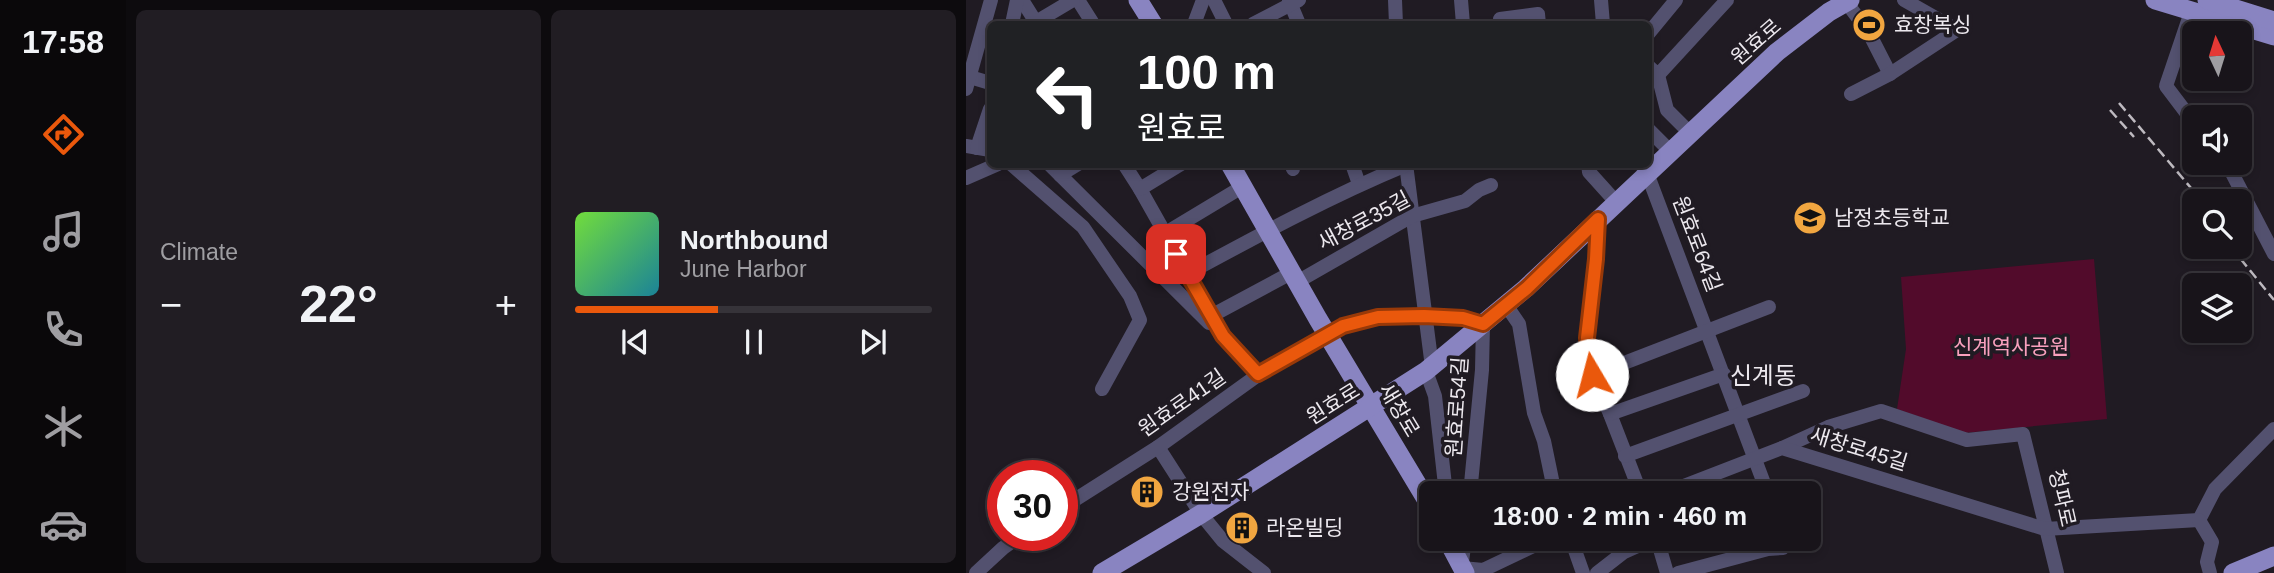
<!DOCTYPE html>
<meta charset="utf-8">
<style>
body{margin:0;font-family:Arial,"Noto Sans KR",sans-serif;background:#211d23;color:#f1f3f6;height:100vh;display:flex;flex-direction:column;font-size:26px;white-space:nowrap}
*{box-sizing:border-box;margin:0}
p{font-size:23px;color:#9f9ea2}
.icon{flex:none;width:38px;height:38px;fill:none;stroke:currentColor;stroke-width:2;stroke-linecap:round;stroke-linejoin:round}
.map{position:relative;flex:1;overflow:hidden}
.drawer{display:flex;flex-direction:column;gap:10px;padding:10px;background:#0d0b0e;width:840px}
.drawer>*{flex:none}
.banner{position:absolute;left:21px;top:21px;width:665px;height:147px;border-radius:10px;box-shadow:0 4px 10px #0003,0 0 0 2px #363339;background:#202124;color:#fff;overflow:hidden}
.needle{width:46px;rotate:356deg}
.buttons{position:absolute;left:1216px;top:21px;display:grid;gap:14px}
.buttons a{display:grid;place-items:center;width:70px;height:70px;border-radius:10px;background:#18141a;box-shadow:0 4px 10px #0003,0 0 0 2px #363339;font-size:35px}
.speed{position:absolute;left:21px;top:460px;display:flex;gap:14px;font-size:35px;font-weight:700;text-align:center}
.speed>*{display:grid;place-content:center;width:91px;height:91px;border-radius:50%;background:#18141a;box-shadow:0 4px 10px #0003,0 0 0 2px #363339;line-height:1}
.speed .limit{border:10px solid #d22;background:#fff;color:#111}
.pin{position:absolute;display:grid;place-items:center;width:60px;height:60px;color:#fff;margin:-30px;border-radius:14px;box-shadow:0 4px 10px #0006}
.me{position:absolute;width:77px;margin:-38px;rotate:352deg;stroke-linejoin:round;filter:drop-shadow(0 0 5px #0008)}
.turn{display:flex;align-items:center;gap:24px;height:147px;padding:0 35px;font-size:32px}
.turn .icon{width:91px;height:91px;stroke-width:2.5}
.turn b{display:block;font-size:49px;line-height:60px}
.big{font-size:52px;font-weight:700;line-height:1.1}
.drawer .widget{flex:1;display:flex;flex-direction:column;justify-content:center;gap:10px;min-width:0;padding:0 24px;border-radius:10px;background:#211d23}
.song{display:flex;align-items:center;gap:21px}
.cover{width:84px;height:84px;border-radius:10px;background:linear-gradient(135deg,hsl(100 70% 55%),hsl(190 70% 35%))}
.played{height:7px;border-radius:4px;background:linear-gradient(90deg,#ea580c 40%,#363339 40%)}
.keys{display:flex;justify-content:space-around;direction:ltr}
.heat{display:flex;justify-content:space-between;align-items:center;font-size:38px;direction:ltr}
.drawer .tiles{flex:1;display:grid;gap:10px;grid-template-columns:repeat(2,1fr)}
.trip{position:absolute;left:453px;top:481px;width:402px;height:70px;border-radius:10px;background:#18141a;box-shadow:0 4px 10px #0003,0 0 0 2px #363339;font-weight:700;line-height:70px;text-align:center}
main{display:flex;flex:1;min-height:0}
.tabs{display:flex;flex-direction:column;width:126px;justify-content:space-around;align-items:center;background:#0a080a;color:#9f9ea2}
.tabs .icon{width:49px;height:49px}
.tabs .current{color:#ea580c}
.tabs b{font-size:32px;color:#f1f3f6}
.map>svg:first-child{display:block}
</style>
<main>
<nav class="tabs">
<b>17:58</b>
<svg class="icon current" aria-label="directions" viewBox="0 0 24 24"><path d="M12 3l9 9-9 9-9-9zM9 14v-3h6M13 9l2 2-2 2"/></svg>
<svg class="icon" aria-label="music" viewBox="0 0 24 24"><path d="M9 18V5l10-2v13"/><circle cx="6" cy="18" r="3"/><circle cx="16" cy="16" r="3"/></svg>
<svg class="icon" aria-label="phone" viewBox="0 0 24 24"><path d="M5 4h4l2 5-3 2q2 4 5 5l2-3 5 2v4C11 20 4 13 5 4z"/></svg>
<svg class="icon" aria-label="climate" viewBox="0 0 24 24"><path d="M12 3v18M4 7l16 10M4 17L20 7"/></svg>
<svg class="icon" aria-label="car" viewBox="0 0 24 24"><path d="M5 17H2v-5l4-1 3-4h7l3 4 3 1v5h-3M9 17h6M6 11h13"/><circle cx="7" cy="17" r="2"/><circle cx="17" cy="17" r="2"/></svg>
</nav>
<section class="drawer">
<div class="tiles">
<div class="widget"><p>Climate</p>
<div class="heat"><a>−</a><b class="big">22°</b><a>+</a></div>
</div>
<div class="widget">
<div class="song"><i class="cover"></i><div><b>Northbound</b><p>June Harbor</p></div></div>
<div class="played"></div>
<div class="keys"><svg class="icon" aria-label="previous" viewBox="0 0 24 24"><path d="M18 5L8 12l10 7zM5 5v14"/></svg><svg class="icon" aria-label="pause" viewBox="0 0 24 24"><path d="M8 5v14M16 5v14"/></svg><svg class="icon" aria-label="next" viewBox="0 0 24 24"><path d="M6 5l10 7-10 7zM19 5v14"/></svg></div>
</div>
</div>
</section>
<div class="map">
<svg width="1308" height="573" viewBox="0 0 1308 573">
<rect width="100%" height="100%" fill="#201b23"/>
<polygon fill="#520b2b" points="1128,259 1141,419 998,433 931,409 940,349 935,277"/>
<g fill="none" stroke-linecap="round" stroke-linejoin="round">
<g stroke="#53516f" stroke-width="14">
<polyline points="56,0 71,24"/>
<polyline points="112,0 126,22"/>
<polyline points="248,0 260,24"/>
<polyline points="323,0 333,24"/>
<polyline points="429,0 430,24"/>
<polyline points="495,0 497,24"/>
<polyline points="635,0 637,24"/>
<polyline points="880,2 902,31 924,74"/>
<polyline points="1225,12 1200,86 1228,123"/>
<polyline points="70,22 107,0"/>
<polyline points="46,24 51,0"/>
<polyline points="228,24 237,0"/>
<polyline points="287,24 333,0"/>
<polyline points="534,24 534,19 572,14 573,24"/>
<polyline points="682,34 710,0"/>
<polyline points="682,66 692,75 761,0"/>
<polyline points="692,75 701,110 724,133"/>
<polyline points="4,77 24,83"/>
<polyline points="0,89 25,0"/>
<polyline points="885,94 924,74 991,30 938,0"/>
<polyline points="682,129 704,151"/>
<polyline points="0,146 24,150"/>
<polyline points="11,148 24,109"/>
<polyline points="1259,163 1266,173 1308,254"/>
<polyline points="45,164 117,227 164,296 174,320 136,389"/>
<polyline points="83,164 243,323"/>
<polyline points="158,164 174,189 257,336 292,375"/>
<polyline points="325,164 327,169"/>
<polyline points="386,164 393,184"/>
<polyline points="440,164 466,367"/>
<polyline points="622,164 623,172 650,202"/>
<polyline points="675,164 681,173 802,494"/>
<polyline points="94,175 112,164"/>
<polyline points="0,178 32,164"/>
<polyline points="174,189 215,164"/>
<polyline points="632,219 630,259 621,338 627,375 644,414 675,494"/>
<polyline points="198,234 276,187"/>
<path d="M221,274C293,235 365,196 440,165"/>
<polyline points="331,282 446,216 499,201 513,190 525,185"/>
<polyline points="540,305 553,324 568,413 578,441 589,494"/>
<polyline points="245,316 325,273"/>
<polyline points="460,371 469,396 480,494"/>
<polyline points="627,375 803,307"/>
<polyline points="644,414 758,374"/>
<polyline points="192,447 235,514 257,541 298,573"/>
<polyline points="816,448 862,427 915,411 1001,440 1057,434 1091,573"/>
<polyline points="659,456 837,391"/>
<polyline points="697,494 816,448 1079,529 1233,520 1249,489 1308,429"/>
<polyline points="96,508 192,447 292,375 377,326 412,317 458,316 497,318 517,324 516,370 504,494"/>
<polyline points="1233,520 1246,542 1241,562 1244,573"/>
<polyline points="605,539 617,573"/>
<polyline points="691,539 701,573"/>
<polyline points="496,568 517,570 582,539"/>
<polyline points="495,569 499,539"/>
<polyline points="10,573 37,548 54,536"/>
<polyline points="631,573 658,552 687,539"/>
<polyline points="712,573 802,549 817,548"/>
</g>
<g stroke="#8984c1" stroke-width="19">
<polyline points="172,0 187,24"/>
<polyline points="1189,0 1308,36"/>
<polyline points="1241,0 1308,21"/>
<polyline points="264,164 352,319 466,509"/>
<polyline points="481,539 499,573"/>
<polyline points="136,573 235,514 460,371 560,288 811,52 863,12 884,0"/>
<polyline points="1267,573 1308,556"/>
</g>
<g stroke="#bebac0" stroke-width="2.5" stroke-dasharray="10 5" stroke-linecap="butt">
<polyline points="1153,103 1236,201"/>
<polyline points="1144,110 1168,137"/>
<polyline points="1265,247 1308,300"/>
</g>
</g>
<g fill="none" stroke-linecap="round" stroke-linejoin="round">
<defs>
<polyline id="route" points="210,254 257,336 292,374 377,326 412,317 458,316 497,318 517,324 561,288 632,219 630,259 621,338 626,375"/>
</defs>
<use href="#route" stroke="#983908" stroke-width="18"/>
<use href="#route" stroke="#ea580c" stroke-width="12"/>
</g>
<defs>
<symbol id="stadium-disc" viewBox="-11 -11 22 22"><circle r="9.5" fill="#f1a640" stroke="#201b23"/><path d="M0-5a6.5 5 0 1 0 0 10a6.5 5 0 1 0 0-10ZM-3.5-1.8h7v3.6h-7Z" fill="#111"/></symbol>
<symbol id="school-disc" viewBox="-11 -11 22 22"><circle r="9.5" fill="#f1a640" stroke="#201b23"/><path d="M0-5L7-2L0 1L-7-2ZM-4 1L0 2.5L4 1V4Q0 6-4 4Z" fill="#111"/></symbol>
<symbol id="building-disc" viewBox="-11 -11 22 22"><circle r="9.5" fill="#f1a640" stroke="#201b23"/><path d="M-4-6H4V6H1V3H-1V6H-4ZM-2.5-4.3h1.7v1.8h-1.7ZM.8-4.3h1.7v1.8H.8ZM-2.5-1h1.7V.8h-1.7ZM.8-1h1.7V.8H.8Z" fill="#111"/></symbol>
</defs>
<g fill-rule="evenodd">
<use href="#stadium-disc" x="884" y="6" width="38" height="38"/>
<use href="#school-disc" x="825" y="199" width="38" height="38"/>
<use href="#building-disc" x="162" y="473" width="38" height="38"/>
<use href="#building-disc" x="257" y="509" width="38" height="38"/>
</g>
<g text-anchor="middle" stroke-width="7" stroke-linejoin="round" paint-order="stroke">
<g font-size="21" fill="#ece8ee" stroke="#201b23" text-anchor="start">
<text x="928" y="32">효창복싱</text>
<text x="868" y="225">남정초등학교</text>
<text x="206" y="499">강원전자</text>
<text x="300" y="535">라온빌딩</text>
</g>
<g font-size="21" fill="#ece8ee" stroke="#201b23">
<text transform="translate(790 42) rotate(-41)" y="7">원효로</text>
<text transform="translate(398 221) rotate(-28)" y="7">새창로35길</text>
<text transform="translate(731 244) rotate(69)" y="7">원효로64길</text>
<text transform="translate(216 403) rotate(-35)" y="7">원효로41길</text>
<text transform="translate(367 404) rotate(-32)" y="7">원효로</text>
<text transform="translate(491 407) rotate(-86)" y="7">원효로54길</text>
<text transform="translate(433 410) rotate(59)" y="7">새창로</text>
<text transform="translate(893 449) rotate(17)" y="7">새창로45길</text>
<text transform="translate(1096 498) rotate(77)" y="7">청파로</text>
</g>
<g font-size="21" fill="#f9a0bd" stroke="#201b23">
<text x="1045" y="354">신계역사공원</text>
</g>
<g font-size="24" fill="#ece8ee" stroke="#201b23">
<text x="797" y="384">신계동</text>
</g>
</g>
</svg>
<div class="buttons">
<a><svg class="needle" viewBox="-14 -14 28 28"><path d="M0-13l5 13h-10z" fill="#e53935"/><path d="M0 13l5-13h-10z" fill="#9f9ea2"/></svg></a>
<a><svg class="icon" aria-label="sound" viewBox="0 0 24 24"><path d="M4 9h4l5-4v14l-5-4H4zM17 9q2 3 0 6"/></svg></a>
<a><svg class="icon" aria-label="search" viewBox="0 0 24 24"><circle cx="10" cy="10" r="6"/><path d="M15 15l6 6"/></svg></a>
<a><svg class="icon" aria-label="layers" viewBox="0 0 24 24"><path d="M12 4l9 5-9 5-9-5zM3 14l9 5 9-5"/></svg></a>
</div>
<div class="speed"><div class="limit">30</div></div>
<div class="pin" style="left:210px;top:254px;background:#d93025"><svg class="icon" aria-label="arrive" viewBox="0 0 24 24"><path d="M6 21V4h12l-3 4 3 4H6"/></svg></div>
<svg class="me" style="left:626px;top:375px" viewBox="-20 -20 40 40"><circle r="19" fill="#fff"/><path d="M0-13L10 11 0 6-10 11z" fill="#ea580c"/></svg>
<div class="trip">18:00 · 2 min · 460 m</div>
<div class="banner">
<div class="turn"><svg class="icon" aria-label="left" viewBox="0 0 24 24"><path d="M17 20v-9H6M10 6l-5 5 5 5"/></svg><div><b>100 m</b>원효로</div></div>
</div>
</div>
</main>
